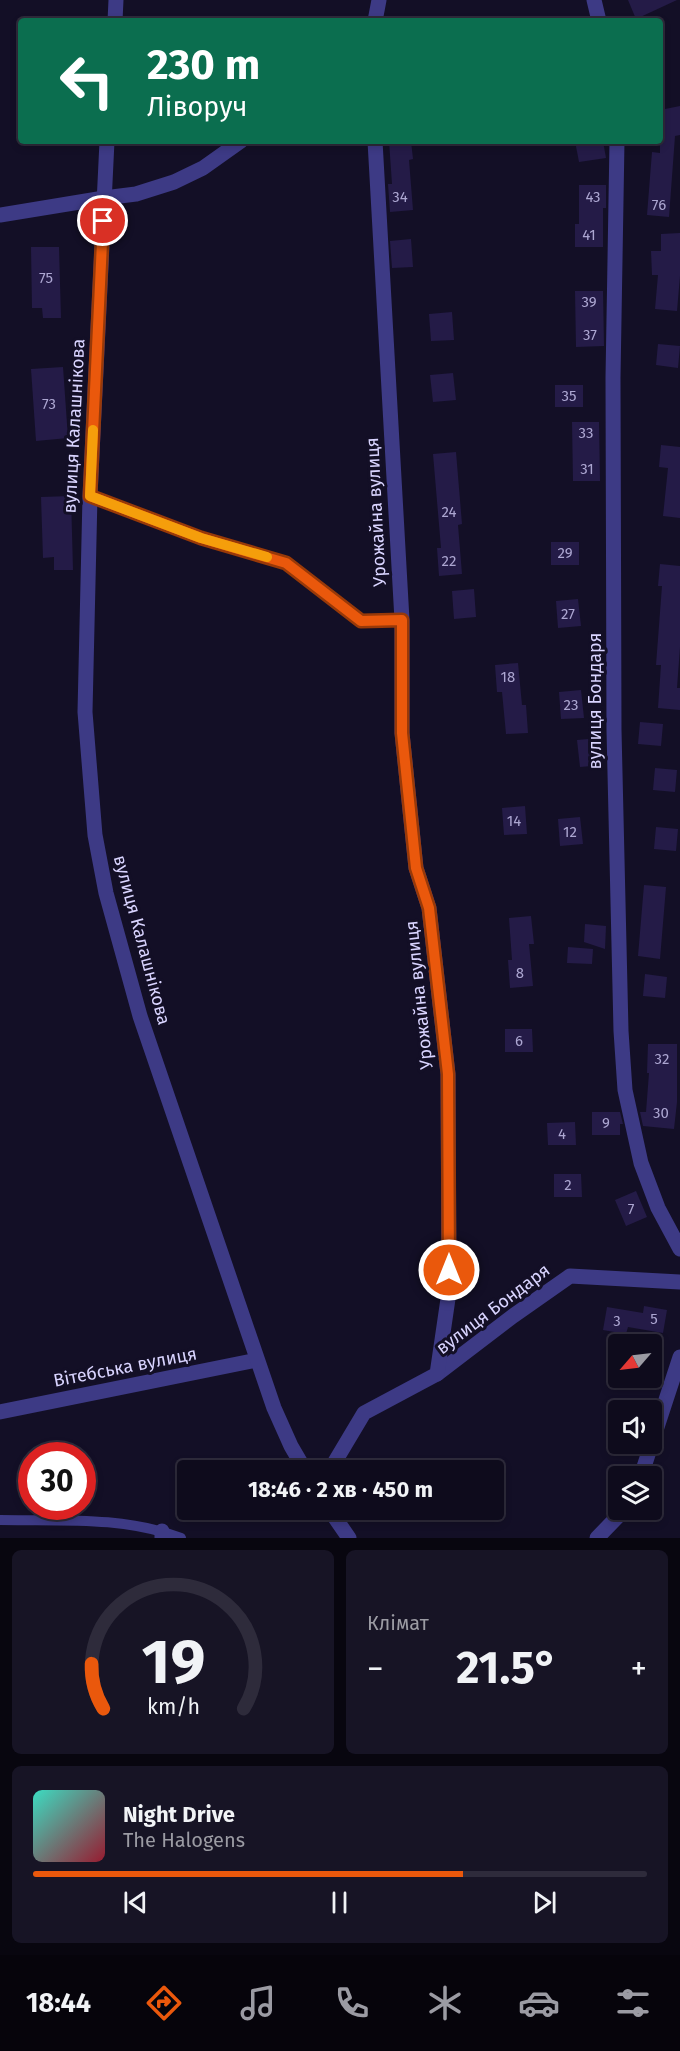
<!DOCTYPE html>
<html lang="uk">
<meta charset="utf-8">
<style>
body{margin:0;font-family:"Fira Sans",sans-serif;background:#171425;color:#f1f3f6;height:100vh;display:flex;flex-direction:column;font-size:22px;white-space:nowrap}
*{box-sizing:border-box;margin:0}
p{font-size:20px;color:#9b9ba3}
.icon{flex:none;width:33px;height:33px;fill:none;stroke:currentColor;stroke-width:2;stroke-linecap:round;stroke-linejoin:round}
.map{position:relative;height:1538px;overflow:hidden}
.side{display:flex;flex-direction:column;gap:12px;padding:12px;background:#08060f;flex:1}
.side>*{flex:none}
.top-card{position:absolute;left:18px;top:18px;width:645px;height:126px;border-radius:6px;box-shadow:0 3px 9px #0003,0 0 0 2px #2e2b3b;background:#0b6e4f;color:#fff;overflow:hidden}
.needle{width:39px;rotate:242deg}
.tools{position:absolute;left:608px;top:1334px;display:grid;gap:12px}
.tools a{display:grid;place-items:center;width:54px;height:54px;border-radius:6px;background:#0e0b1c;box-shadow:0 3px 9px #0003,0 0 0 2px #2e2b3b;font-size:30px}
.speed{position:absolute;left:18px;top:1442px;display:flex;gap:12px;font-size:30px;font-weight:700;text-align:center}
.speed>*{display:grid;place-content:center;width:78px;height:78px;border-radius:50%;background:#0e0b1c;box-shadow:0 3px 9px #0003,0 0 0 2px #2e2b3b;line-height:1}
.speed .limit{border:9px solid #d22;background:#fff;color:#111}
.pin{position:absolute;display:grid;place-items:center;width:51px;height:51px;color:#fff;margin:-26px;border:3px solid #fff;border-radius:50%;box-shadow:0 2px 6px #0007}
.me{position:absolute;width:66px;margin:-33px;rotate:0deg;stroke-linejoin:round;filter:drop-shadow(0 0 4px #0008)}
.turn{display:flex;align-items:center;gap:21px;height:126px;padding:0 30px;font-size:27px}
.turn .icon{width:78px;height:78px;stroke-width:2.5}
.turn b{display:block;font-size:42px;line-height:51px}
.big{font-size:45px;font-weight:700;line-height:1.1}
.side .card{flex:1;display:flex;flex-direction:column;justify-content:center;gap:9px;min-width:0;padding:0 21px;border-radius:9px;background:#171425}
.side .dial{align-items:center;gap:0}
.dial svg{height:156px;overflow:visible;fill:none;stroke:#2e2b3b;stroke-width:7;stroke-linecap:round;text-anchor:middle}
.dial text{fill:#f1f3f6;stroke:none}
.song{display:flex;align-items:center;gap:18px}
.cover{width:72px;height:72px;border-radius:9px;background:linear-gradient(135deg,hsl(170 70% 55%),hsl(350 70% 35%))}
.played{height:6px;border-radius:3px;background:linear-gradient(90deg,#ea580c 70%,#2e2b3b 70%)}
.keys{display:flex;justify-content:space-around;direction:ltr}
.heat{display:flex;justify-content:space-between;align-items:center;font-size:33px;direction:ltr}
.side .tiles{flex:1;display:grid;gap:12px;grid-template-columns:1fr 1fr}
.card:last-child{grid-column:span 2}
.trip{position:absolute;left:177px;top:1460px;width:327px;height:60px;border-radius:6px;background:#0e0b1c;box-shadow:0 3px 9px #0003,0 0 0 2px #2e2b3b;font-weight:700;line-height:60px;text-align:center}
.dock{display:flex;height:96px;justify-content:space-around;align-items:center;background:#06040b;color:#9b9ba3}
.dock .icon{width:42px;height:42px}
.dock .current{color:#ea580c}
.dock b{font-size:27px;color:#f1f3f6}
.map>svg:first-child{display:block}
</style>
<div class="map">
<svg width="680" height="1538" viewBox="0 0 680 1538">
<rect width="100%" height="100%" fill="#130f26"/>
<g fill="#241b47">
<polygon points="628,0 677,0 636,19"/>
<polygon points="680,106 680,135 675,136 669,217 647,215 652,152 660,153 660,110"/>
<polygon points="389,141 411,141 413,159 409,160 413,210 390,212 388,184 392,184"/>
<polygon points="575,141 603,141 606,158 579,162"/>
<polygon points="579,185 606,185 606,208 603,208 603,247 575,247 575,224 579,224"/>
<polygon points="680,233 680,276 677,311 655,309 658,275 652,275 651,251 661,251 661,234"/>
<polygon points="411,239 413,267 392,268 390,241"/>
<polygon points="31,247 59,247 61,318 43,318 42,308 32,308"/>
<polygon points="575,291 603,291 604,346 576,347"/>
<polygon points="452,312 454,340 431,341 429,314"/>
<polygon points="658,344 680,346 678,368 656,365"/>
<polygon points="63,367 68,438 36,441 31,369"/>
<polygon points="453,373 456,400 433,402 430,375"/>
<rect x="555" y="385" width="28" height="22"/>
<polygon points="572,422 599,422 600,481 573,481"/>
<polygon points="661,445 680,447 680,518 663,516 668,468 659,467"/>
<polygon points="456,452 462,524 458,525 462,574 439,576 437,548 441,548 433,454"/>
<polygon points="71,496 73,570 54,570 54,557 43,558 41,497"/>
<rect x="551" y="542" width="28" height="23"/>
<polygon points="660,564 680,566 680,647 677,688 680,688 680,710 658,708 661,665 656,665 662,586 658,586"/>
<polygon points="474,589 476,617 454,619 452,591"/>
<polygon points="578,599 581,626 558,628 556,601"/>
<polygon points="518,663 522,705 526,705 528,733 506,734 502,692 497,692 495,665"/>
<polygon points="581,690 584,718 561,719 559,692"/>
<polygon points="640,722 663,724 661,746 638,744"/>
<polygon points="600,738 603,765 580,767 577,740"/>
<polygon points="655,768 677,770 675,792 653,790"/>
<polygon points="525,806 527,834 504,835 502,808"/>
<polygon points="580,817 583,844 560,846 558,819"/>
<polygon points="656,827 678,829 676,851 654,849"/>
<polygon points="644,885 666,887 660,959 638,956"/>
<polygon points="531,916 534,944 529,944 533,986 510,988 508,960 512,960 509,918"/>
<polygon points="585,924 606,926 605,949 584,942"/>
<polygon points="568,947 593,949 592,964 567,963"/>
<polygon points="645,974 667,977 665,998 643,996"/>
<polygon points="505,1029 532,1029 533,1052 505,1052"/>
<polygon points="648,1044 677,1044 677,1102 674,1129 643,1126 640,1112 646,1112 649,1073 647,1073"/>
<polygon points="592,1112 620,1112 623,1124 620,1124 620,1135 592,1135"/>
<polygon points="575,1122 576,1145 548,1145 547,1123"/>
<polygon points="554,1174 581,1174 582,1197 554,1197"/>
<polygon points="636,1191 647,1217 626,1226 615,1200"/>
<polygon points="644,1306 667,1310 663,1333 628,1327 626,1334 603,1330 607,1307 643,1313"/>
</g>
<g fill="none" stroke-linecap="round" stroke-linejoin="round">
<g stroke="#3d3a85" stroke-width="10">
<polyline points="90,496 201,538 286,563 361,621 402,620"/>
<path d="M0,1520C59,1521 124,1516 181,1538"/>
</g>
<g stroke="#3d3a85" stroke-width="15">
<polyline points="594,0 599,21"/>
<polyline points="375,21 379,0"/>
<polyline points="617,141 613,378 614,730 621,1031 625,1090 641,1163 658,1208 680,1249"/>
<polyline points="0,215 104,198 136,194 174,182 203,168 241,141"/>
<polyline points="437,1374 513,1316 570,1276 680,1282"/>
<polyline points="0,1412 257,1360"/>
<polyline points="330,1470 364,1413 437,1374 449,1292 448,1074 429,908 416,868 402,733 402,620 375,141"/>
<polyline points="641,1476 680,1357"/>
<polyline points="162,1538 162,1531"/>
<polyline points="597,1538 625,1509"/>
</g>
<g stroke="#3d3a85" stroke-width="15">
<polyline points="115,21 116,0"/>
<polyline points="107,141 90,496 85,712 95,835 106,893 140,1016 274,1408 291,1446 305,1470"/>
<polyline points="329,1509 349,1538"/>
</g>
</g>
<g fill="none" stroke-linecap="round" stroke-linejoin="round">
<defs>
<polyline id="route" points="103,221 90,496 201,538 286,563 361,621 402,620 402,733 416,868 429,908 448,1074 449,1270"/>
</defs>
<use href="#route" stroke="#983908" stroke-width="15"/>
<use href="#route" stroke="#ea580c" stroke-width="10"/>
<polyline stroke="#f59e0b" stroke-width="10" points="93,430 90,496 201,538 267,557"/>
</g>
<g text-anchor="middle" stroke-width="6" stroke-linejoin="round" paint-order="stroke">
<g font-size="15" fill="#aca6d1">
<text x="400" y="202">34</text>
<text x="593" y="202">43</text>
<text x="659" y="210">76</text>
<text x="589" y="240">41</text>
<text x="46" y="283">75</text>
<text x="589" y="307">39</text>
<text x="590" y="340">37</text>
<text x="569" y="401">35</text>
<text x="49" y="409">73</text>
<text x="586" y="438">33</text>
<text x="587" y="474">31</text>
<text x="449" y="517">24</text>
<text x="565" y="558">29</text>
<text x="449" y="566">22</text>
<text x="568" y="619">27</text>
<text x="508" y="682">18</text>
<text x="571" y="710">23</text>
<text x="514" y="826">14</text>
<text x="570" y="837">12</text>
<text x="520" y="978">8</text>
<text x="519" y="1046">6</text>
<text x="662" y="1064">32</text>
<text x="661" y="1118">30</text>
<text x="606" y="1128">9</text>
<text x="562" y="1139">4</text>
<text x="568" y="1190">2</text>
<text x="631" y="1214">7</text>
<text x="654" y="1324">5</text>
<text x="617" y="1326">3</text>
</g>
<g font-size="18" fill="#d9d4ff" stroke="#130f26">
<text transform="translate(74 426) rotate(-87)" y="6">вулиця Калашнікова</text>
<text transform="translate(376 512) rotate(-93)" y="6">Урожайна вулиця</text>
<text transform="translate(595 701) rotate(-90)" y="6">вулиця Бондаря</text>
<text transform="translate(142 940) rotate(75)" y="6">вулиця Калашнікова</text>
<text transform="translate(419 995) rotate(-96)" y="6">Урожайна вулиця</text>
<text transform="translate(493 1309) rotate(-37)" y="6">вулиця Бондаря</text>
<text transform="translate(125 1367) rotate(-11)" y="6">Вітебська вулиця</text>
</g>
</g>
</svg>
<div class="tools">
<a><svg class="needle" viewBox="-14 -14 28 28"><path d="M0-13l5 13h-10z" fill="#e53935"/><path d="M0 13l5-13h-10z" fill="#9b9ba3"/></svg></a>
<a><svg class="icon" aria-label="sound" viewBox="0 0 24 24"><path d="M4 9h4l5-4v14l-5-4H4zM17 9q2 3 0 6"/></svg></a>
<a><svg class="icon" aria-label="layers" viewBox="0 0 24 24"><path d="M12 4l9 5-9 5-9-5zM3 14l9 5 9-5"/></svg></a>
</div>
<div class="speed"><div class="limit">30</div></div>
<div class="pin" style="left:103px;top:221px;background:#d93025"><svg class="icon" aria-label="arrive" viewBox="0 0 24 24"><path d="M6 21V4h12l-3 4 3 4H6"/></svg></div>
<svg class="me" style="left:449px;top:1270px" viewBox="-20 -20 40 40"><circle r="17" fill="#ea580c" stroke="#fff" stroke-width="3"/><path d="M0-11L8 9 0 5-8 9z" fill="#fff"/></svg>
<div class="trip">18:46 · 2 хв · 450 m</div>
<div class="top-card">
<div class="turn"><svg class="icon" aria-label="left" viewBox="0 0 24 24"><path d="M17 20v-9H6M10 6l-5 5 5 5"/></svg><div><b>230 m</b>Ліворуч</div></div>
</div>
</div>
<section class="side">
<div class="tiles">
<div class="card dial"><svg viewBox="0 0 100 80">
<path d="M14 69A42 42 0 1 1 86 69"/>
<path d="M14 69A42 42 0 0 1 8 46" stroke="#ea580c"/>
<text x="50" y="56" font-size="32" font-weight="700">19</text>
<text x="50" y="72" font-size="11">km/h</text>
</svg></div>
<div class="card"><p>Клімат</p>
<div class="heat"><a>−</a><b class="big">21.5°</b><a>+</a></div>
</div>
<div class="card">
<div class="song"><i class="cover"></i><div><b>Night Drive</b><p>The Halogens</p></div></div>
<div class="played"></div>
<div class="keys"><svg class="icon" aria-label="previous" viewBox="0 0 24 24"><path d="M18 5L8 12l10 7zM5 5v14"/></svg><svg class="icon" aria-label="pause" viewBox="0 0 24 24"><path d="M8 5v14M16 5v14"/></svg><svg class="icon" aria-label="next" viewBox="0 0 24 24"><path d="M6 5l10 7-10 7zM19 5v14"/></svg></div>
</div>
</div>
</section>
<nav class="dock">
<b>18:44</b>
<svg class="icon current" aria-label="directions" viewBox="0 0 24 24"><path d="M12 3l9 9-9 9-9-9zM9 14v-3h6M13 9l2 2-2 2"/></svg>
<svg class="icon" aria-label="music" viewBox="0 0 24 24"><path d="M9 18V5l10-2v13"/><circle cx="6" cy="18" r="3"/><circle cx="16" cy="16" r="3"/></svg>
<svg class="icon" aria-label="phone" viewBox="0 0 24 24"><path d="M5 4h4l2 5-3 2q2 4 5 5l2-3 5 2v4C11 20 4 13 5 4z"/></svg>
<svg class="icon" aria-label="climate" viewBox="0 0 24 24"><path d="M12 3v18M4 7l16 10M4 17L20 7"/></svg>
<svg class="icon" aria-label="car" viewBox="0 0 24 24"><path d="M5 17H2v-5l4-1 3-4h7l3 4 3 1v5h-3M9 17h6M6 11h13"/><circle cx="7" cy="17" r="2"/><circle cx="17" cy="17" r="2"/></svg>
<svg class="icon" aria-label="filters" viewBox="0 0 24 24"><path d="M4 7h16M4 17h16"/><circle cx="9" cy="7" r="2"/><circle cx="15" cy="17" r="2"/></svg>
</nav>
